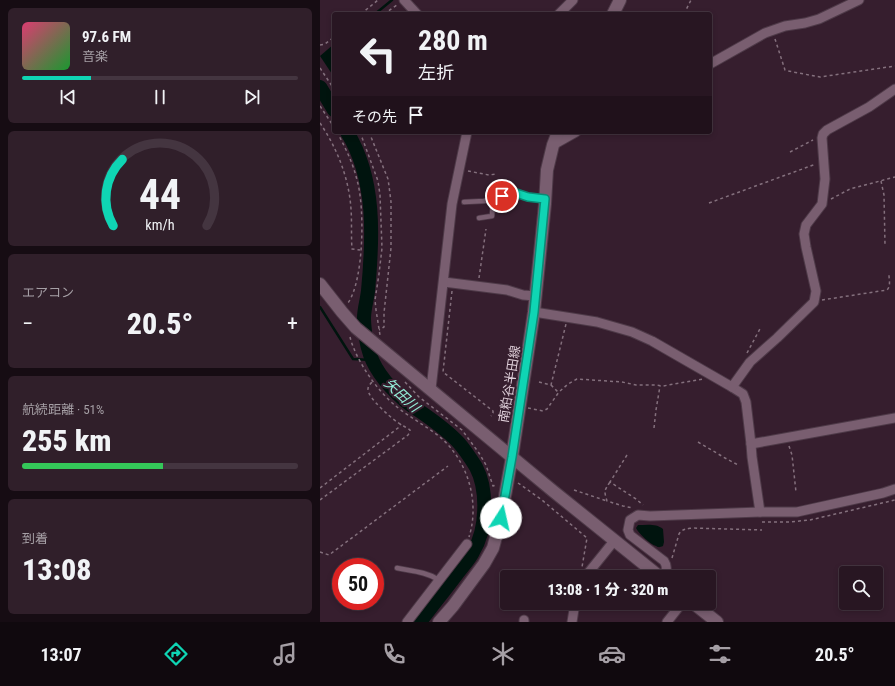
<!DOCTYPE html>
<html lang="ja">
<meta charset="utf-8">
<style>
body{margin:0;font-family:"Roboto Condensed","Noto Sans JP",sans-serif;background:#301f2a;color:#f1f3f6;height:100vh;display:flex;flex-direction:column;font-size:15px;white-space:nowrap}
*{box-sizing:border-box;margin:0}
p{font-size:13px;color:#a59fa5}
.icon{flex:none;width:22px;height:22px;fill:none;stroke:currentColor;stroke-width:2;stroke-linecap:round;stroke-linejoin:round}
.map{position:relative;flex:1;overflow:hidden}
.side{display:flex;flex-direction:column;gap:8px;padding:8px;background:#160c13;width:320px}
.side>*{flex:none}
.banner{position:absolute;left:12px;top:12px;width:380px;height:122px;border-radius:4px;box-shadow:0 2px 6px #0003,0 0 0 1px #443540;background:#281622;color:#f1f3f6;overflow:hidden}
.buttons{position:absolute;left:519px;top:566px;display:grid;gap:8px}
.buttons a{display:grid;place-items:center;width:44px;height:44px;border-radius:4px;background:#281622;box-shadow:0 2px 6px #0003,0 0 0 1px #443540;font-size:20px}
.speed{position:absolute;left:12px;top:558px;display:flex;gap:8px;font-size:20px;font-weight:700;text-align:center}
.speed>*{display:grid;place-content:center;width:52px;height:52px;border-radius:50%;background:#281622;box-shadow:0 2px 6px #0003,0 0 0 1px #443540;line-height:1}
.speed .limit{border:6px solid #d22;background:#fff;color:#111}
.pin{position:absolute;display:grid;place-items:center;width:34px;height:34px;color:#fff;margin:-17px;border:2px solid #fff;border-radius:50%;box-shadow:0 1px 4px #0007}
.me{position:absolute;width:44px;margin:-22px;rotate:10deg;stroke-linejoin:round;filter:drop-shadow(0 0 3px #0008)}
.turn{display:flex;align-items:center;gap:14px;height:84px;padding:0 20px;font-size:18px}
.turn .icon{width:52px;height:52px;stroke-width:2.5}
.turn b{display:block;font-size:28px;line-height:34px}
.then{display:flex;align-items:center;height:38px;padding:0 20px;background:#0003;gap:8px;font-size:15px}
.big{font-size:30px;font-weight:800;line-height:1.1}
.side .card{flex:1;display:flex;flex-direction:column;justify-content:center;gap:6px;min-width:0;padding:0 14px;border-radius:6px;background:#301f2a}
.side .dial{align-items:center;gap:0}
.dial svg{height:104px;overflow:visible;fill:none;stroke:#443540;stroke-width:7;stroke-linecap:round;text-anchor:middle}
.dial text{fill:#f1f3f6;stroke:none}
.song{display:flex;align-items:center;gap:12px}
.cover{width:48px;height:48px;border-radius:6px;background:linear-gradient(135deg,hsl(340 70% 55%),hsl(130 70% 35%))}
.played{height:4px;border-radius:2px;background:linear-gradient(90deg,#0fd5b4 25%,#443540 25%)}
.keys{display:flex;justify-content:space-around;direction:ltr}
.heat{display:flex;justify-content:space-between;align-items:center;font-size:22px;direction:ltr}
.charge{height:6px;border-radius:3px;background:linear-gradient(90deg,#34c759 51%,#443540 0)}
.trip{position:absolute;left:180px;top:570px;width:216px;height:40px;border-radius:4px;background:#281622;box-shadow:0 2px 6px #0003,0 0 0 1px #443540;font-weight:800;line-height:40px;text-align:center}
.dock{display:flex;height:64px;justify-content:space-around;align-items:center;background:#10090e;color:#a59fa5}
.dock .icon{width:28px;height:28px}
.dock .active{color:#0fd5b4}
.dock b{font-size:18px;color:#f1f3f6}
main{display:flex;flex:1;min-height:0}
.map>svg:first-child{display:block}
</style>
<main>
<section class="side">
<div class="card">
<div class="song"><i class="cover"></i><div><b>97.6 FM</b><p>音楽</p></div></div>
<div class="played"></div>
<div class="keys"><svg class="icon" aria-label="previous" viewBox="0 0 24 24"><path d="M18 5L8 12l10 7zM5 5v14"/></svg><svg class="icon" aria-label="pause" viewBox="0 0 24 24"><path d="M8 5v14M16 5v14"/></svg><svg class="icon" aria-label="next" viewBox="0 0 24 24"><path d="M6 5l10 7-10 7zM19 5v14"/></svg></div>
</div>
<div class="card dial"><svg viewBox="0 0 100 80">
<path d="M14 69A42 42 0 1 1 86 69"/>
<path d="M14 69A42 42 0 0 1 21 18" stroke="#0fd5b4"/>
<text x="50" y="56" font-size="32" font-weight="700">44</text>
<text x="50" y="72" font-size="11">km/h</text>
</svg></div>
<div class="card"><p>エアコン</p>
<div class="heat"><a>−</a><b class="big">20.5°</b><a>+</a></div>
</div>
<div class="card"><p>航続距離 · 51%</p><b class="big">255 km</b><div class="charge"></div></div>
<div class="card"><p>到着</p><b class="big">13:08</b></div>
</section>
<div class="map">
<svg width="575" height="622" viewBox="0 0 575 622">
<rect width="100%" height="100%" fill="#361e2e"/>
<g fill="#00140e">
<polygon points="14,44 14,77 0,56"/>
<path d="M318,525C326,525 336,523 343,529L344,542L343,546C340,547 339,548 336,546C330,544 319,534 316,528Z"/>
</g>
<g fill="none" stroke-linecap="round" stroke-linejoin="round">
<g stroke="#00140e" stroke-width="2.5">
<polyline points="55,14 72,0"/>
<polyline points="10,104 14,100"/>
<polyline points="0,307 33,359 51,360"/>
</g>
<g stroke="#00140e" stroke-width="14">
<polyline points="0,87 14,110"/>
<path d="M27,132C56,179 53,238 48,291C47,300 44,309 44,318C44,326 46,341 48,348C53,369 68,386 84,400C89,404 95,408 101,412C114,421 128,431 139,443C145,450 151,459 156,467C168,490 167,530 153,552C149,560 142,567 137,574C125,590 112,606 100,622"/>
</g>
<defs>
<g id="lane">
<polyline points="144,202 164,201 196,193 208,197 225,199"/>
<polyline points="159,218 172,216 173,199"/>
<path d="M77,568C92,571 107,572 119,580"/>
</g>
<g id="street">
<polyline points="84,0 97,14"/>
<polyline points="239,14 253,0"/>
<polyline points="390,64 445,33 465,26 485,23 499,19 539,0"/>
<polyline points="233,145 256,132"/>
<polyline points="124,282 187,290 203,295 215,296"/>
<polyline points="214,312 252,318 277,322 312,332 332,341 412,387 423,394 426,402 431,444 432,457 440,512"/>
<polyline points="412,387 430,362 457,338 494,302 496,291 486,247 484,234 486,225 502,204 505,179 502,138 503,134 507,130 549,107 575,89"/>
<polyline points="111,389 132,204 147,132"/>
<polyline points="431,444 575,418"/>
<polyline points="265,577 294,541"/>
<path d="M344,577C346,571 348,567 344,561L310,535L308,530L310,520L318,515L330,516L440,512H477L563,493L575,489"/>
<polyline points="87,622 147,544"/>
<polyline points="204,622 204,620"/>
<polyline points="252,622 255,603"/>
<polyline points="347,622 362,603"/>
</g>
<g id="secondary">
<polyline points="293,14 300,0"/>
<polyline points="0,284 22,312 36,328 233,491 340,577"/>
<polyline points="373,603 397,622"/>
<polyline points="119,622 133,606 164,564 173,548 181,518 192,457 214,312 225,204 227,170 233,145 238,132"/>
</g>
</defs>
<use href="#lane" stroke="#4e3a48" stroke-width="6"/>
<use href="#street" stroke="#4e3a48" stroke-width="11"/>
<use href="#secondary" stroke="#4e3a48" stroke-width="14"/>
<g stroke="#84707d" stroke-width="1.5" stroke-dasharray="3 3" stroke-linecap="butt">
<polyline points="41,14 58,0"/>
<polyline points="64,14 77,5"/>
<polyline points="364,14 371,0"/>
<polyline points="455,39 465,70 468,71 500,77 575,66"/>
<polyline points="0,45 5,44 14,37"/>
<polyline points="0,68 14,89"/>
<polyline points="0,106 14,127"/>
<path d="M0,123C17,148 29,178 31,209C32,222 31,235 32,249L40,250"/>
<path d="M17,132C25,147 33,163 37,180C45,207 44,280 28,303"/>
<polyline points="40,132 58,181 60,195 62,248 59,274 55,300 56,310 60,335"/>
<polyline points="49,132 68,179 69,186 71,202 71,248 64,313 64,327 59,330"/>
<polyline points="470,152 493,140"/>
<polyline points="148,171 169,175 176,174"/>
<polyline points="561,181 564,195 565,245"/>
<polyline points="511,199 530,189 575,177"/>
<polyline points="389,203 496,164"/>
<polyline points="159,278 166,229"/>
<polyline points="132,291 123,372 173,411 173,413 171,416"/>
<path d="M502,300L567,290C571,286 569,280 569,275"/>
<path d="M30,337C36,361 58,392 77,407C91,418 106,426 120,437C148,461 160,502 149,537"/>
<polyline points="427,353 441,327"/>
<polyline points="85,382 99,397 142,430 159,453 166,465 173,486 177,485"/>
<polyline points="219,382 231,385 246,324"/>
<polyline points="231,385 238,392"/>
<polyline points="208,408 223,411 227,409 239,392 248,384 257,379 302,382 316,385 335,385 343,386 383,379"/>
<polyline points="334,428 336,410 340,386"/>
<polyline points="378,442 405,458 418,465"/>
<polyline points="469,446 472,455 476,492"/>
<polyline points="307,455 290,482 316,499 323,505"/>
<path d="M290,482C284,491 284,491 287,501L303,506L313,508"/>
<polyline points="198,483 222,500 267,538 262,567"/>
<polyline points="0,488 78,428 81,424"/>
<polyline points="254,490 287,501"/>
<path d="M0,500L88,435L90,432V430C86,427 81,425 77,422C70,417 47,397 48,389C48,386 51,383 53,381"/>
<polyline points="442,522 469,522 490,520 575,500"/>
<polyline points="0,552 9,555 128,466"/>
<path d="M352,558L359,534C362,529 366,529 372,528L442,530"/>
</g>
<use href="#lane" stroke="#795e70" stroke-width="4.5"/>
<use href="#street" stroke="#795e70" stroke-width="9"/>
<use href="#secondary" stroke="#795e70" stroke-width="12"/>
</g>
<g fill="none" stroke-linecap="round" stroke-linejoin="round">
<defs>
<polyline id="route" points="181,518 192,457 214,312 225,199 208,197 196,193 182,196"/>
</defs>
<use href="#route" stroke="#0a8a75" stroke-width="10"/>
<use href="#route" stroke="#0fd5b4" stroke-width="7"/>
</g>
<g text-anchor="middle" stroke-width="4" stroke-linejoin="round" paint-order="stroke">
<g font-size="13" fill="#dcccd6" stroke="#361e2e">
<text transform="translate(189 384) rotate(-81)" y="5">南粕谷半田線</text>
</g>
<g font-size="14" font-style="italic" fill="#93edd7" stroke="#361e2e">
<text transform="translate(82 395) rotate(43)" y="5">矢田川</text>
</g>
</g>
</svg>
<div class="buttons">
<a><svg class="icon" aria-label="search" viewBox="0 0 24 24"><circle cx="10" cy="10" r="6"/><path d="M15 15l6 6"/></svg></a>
</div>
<div class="speed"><div class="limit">50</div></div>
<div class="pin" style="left:182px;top:196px;background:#d93025"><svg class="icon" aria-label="arrive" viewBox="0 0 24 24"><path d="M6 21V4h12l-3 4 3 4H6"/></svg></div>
<svg class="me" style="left:181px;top:518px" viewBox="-20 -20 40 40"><circle r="19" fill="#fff"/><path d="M0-13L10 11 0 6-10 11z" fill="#0fd5b4"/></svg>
<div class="trip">13:08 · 1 分 · 320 m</div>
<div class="banner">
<div class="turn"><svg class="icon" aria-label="left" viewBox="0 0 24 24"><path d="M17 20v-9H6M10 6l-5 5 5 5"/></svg><div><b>280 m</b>左折</div></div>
<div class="then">その先<svg class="icon" aria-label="arrive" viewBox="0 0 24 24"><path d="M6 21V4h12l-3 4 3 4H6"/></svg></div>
</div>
</div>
</main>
<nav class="dock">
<b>13:07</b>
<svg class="icon active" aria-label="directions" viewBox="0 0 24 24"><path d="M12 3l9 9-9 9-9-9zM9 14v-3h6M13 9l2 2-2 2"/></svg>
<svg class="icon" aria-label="music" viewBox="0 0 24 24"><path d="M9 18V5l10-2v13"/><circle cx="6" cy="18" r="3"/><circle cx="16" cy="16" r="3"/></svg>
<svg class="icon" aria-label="phone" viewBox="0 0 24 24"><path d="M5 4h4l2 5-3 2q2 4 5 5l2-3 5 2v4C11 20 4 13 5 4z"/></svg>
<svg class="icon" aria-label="climate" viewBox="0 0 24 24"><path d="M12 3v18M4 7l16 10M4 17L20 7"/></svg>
<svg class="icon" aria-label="car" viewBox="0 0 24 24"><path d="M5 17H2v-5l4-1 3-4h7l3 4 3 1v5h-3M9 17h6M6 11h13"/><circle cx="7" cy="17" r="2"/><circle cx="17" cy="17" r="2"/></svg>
<svg class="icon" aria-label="filters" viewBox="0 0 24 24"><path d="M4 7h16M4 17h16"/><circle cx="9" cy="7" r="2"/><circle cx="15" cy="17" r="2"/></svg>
<b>20.5°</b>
</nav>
